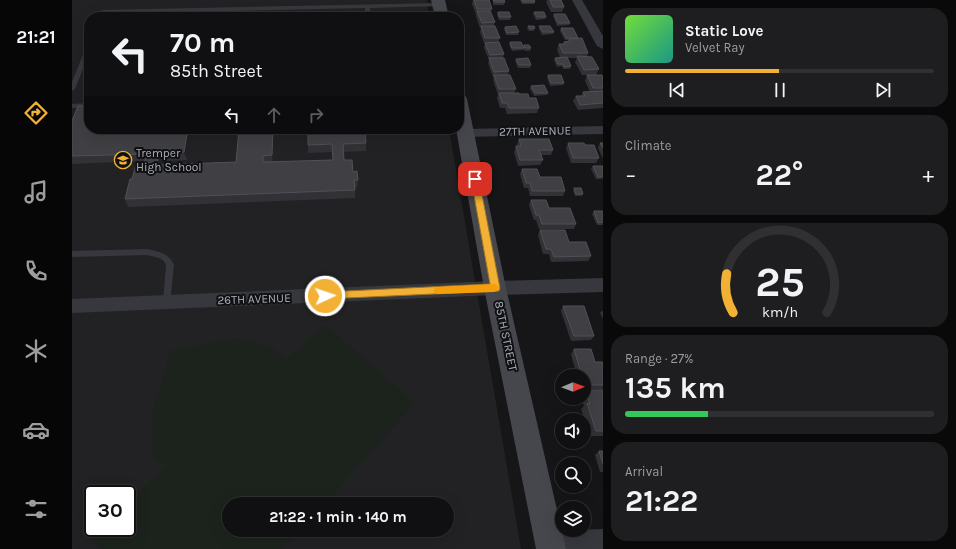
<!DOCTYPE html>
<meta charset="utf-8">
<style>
body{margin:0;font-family:Karla,sans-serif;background:#1e1e20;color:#f1f3f6;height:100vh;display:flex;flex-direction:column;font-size:15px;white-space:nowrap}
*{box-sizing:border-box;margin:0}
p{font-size:13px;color:#9c9d9f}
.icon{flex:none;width:22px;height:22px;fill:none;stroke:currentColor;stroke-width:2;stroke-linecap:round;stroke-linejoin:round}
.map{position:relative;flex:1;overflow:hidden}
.drawer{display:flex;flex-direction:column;gap:8px;padding:8px;background:#09090a;width:353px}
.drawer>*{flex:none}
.hud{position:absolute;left:12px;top:12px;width:380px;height:122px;border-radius:16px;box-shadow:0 4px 16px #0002,0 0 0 1px #303032;background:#101012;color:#f1f3f6;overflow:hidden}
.needle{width:26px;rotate:89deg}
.tools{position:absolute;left:483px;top:369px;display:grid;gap:8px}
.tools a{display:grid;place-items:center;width:36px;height:36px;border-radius:50%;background:#101012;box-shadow:0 4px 16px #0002,0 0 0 1px #303032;font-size:20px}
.speed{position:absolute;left:12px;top:485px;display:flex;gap:8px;font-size:20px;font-weight:700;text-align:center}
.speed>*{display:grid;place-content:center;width:52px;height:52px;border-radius:50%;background:#101012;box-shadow:0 4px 16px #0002,0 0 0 1px #303032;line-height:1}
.speed .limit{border:2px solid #111;border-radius:6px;background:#fff;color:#111}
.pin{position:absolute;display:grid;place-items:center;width:34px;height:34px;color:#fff;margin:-17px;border-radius:8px;box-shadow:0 2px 6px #0006}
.me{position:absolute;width:44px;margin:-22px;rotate:87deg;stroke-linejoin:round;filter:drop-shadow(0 0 3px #0008)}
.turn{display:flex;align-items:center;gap:14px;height:84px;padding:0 20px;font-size:18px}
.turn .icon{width:52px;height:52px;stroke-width:2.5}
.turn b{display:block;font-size:28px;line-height:34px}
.lanes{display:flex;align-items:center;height:38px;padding:0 20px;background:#0003;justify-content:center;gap:20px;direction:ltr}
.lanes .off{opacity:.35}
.big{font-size:30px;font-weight:700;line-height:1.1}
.drawer .card{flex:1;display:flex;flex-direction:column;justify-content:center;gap:6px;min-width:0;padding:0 14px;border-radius:16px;background:#1e1e20}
.drawer .dial{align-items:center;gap:0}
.dial svg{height:104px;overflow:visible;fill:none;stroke:#303032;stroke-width:7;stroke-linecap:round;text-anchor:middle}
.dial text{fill:#f1f3f6;stroke:none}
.song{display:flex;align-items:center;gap:12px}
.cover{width:48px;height:48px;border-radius:6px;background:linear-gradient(135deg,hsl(100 70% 55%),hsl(170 70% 35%))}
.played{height:4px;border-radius:2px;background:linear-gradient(90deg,#f2b134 50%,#303032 50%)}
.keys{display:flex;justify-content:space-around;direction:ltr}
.heat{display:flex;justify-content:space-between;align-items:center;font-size:22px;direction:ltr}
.charge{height:6px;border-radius:3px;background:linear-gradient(90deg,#34c759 27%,#303032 0)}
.trip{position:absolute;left:150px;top:497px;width:232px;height:40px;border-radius:20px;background:#101012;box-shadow:0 4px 16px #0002,0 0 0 1px #303032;font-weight:700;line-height:40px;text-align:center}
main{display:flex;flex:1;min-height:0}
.tabs{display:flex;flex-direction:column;width:72px;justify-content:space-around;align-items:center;background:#060607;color:#9c9d9f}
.tabs .icon{width:28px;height:28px}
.tabs .current{color:#f2b134}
.tabs b{font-size:18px;color:#f1f3f6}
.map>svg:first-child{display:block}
</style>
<main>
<nav class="tabs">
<b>21:21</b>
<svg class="icon current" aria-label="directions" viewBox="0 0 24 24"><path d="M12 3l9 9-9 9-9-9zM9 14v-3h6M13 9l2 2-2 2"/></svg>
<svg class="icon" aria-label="music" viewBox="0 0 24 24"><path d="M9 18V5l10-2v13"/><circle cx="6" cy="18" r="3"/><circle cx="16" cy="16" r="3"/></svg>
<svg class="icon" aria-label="phone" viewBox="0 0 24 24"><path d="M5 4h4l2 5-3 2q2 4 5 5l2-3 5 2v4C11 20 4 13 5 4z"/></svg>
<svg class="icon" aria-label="climate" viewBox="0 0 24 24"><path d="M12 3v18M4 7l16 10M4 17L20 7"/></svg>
<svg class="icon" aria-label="car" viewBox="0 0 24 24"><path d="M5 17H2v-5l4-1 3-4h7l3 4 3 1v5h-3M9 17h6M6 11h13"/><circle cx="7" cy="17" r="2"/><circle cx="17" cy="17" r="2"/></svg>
<svg class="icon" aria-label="filters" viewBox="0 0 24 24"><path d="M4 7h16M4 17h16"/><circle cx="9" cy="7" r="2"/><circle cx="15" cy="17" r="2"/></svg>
</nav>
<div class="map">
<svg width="531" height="549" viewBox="0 0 531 549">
<rect width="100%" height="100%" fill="#161618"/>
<path fill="#222225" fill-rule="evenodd" d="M0,0H355L357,17H17V129H377L449,549H0ZM21,494H55V528H21ZM157,504H375V530H157Z"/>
<polygon fill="#1c231d" points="253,324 343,403 252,504 157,504 157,530 228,530 211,549 27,549 17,536 26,528 55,528 55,502 96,465 81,460 80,414 99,350 166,338 198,346 214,359"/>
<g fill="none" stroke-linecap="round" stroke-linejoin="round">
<g fill="#37383d" fill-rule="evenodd">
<polygon points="367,3 369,4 369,6 298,8 299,17 293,17 293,8 33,14 32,17 26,17 29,11 31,10"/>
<polygon points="17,45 17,55 15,61 17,60 17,64 13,64 3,89 0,91 0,82 14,47"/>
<polygon points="17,103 17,107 0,108 0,104"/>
<path d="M75,249C87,252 97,253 102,265L98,304L95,305L92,304L91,302L94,265C91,257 82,257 75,255L0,257V251Z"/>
</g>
<g fill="#37383d" fill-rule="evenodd">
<polygon points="500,0 510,0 531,36 531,49 525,46"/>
<polygon points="531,126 531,134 394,137 389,136 388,133 389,130 394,129"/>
<polygon points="531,278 531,292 423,295 0,313 0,299 423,281"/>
<polygon points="531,529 531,549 469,549 466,542 469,534 477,531"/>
</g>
<g fill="#45474d" fill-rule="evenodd">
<polygon points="359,0 373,0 377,17 363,17"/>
<polygon points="387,94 393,95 395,99 434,288 494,549 464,549 412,288 384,129 387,129"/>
</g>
</g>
<g fill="#323236">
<polygon points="401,0 417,0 420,9 419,13 423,22 422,26 428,38 426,42 432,54 431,58 437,71 436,75 444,89 442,93 457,98 467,108 465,113 435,114 433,108 428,108 425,98 426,95 421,80 422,77 421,77 416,63 417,60 412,48 413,43 412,43 408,32 409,28 408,28 404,16 404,14 400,4"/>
<polygon points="421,0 432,0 433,2 432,5 421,5"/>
<polygon points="448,0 462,0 463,2 462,4 450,4"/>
<polygon points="475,0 489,0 492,7 490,12 479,12 474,2"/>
<polygon points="426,12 439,17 438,20 427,20 425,14"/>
<polygon points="462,12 474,17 473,19 464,20 461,14"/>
<polygon points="482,14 498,23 497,25 485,26 481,16"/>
<polygon points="456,26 463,28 462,31 457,31 455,29"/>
<polygon points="467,26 482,32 481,34 470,35 467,29"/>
<polygon points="433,27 447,32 446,35 434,35 432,29"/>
<polygon points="489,28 506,38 506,39 516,53 515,57 527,69 524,75 510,75 503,62 505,58 495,58 499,66 498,69 491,69 490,66 485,67 482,60 483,58 488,57 485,50 487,44 491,44 492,42 496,42 496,40 493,40 488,31"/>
<polygon points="438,42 451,47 452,45 459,48 458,51 453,51 451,49 451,50 440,51 437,45"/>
<polygon points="444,59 459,65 458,68 446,68 443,61"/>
<polygon points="476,75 492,83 491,85 478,86 475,78"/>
<polygon points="515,75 531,78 531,108 506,110 501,101 504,96 509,96 511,92 518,92 513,81"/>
<polygon points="17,80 17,99 14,99 12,94"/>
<polygon points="459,86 476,93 475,95 462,96 458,89"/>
<polygon points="0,121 17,129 120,129 115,160 90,161 89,165 164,162 167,129 203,129 201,162 261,160 260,152 236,153 236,145 294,143 294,151 271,152 272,160 281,172 286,180 285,187 283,188 283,198 56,207 53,199 60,179 72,165 72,161 0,164"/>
<polygon points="447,139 481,150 479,155 469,155 471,160 468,165 446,166 442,152 444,146 446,146 445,145"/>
<polygon points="496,143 527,158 524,163 499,163 494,148"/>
<polygon points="528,143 531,143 531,159 526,148"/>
<polygon points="521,166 531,166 531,179 524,179 519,169"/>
<polygon points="450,169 468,177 493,191 491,196 458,196 456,188 452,188 448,174"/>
<polygon points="502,188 511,194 510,196 503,196 501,190"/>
<polygon points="459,200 504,224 502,229 467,229 464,220 462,220 457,205"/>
<polygon points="522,211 531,211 531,225 525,225 520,214"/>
<polygon points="468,230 497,242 519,256 516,261 479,262 477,254 471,254 466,235"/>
<polygon points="491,306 522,336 519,340 499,341 489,311"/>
<polygon points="530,311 531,311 531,319 528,313"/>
<polygon points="502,349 523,362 531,362 531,389 512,389 512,376 505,376 499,354"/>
<polygon points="514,390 531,390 531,436 519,436 509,409 512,406 509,398 512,398 512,392"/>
<polygon points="527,451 531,451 531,472 528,472 523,455"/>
</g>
<g fill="#212124">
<polygon points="116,129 120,129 115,160 112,152"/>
<polygon points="201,129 203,129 201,163 200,155"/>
<polygon points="87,153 90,161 87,172 85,165"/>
</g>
<g fill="#3f3f44" stroke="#4f5156">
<polygon points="402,0 417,0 420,9 405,9"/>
<polygon points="421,0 432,0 433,2 422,2"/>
<polygon points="450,0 462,0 463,2 451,2"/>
<polygon points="478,0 489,0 492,7 481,7"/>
<polygon points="405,11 418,11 423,22 410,23"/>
<polygon points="426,12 437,12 439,17 427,17"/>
<polygon points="462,12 472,12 474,17 465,17"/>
<polygon points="482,14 493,14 498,23 486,23"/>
<polygon points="409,26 423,26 428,38 413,38"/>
<polygon points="444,26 447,32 435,33 433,27"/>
<polygon points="456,26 462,26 463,28 458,29"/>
<polygon points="467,26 478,26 482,32 471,32"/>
<polygon points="489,28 501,28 506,38 494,38"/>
<polygon points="510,38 516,53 491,53 487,44 493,44 492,42 498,41 497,39"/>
<polygon points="427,42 432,54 418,55 413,43"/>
<polygon points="438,42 449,42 452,48 440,48"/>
<polygon points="452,45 457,45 459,48 453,48"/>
<polygon points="505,56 520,57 527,69 512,70"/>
<polygon points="495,57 499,66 492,67 491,64 486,64 483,58"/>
<polygon points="417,58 432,58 437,71 422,72"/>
<polygon points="456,58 459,65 447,65 444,59"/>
<polygon points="422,75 438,75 444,89 427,89"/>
<polygon points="476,75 489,75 492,83 479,83"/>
<polygon points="515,75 530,75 531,78 531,88 521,88"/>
<polygon points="17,80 17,94 12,94"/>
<polygon points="472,85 476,93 463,93 459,86"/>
<polygon points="531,91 531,103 508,105 504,96 513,96 511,92"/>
<polygon points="427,93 447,93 447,94 456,94 457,98 464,98 467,108 437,108 435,103 430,103"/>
<polygon points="6,106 17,106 17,129 116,129 112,152 87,153 85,165 164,162 167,129 201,129 200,155 191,156 191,162 261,160 260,144 236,145 236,129 293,129 294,143 271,144 272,160 280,160 281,172 285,171 286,180 282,180 283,190 53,199 58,179 60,179 64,165 72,165 74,154 0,156 0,121"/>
<polygon points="447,139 477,139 481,150 467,150 471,160 448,160 444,146 449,146"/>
<polygon points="496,143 512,143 513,145 522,145 527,158 501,158"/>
<polygon points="528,143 531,143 531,148"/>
<polygon points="521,166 531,166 531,176 526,177"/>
<polygon points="450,169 465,169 468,177 489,177 493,191 460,191 458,183 454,183"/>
<polygon points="502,188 509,188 511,194 504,194"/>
<polygon points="459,200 474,200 477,208 498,208 504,224 470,224 467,215 464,215"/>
<polygon points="522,211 531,211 531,222 526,223"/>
<polygon points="468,230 493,230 497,242 514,242 519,256 482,257 479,249 474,249"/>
<polygon points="491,306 512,306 522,336 502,336"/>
<polygon points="502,349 519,349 523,362 531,362 531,385 513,385 512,376 510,376"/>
<polygon points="514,390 531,390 531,431 524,431 515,403 518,404"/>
<polygon points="527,451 531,451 531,464"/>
</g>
<polygon fill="#f2b134" stroke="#9d7322" points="403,176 407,179 428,288 427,291 253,299 250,298 248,296 250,293 253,292 418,284 399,179"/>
<polygon fill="#f59e0b" points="422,284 425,285 427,288 425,291 422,292 366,294 363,293 361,291 363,288 366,287"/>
<defs>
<symbol id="school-ring" viewBox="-11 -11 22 22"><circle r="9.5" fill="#111113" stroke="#f2b134" stroke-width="1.5"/><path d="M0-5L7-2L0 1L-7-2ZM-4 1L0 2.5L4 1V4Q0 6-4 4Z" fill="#f2b134"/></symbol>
</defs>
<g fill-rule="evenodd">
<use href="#school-ring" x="41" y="150" width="20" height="20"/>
</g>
<g text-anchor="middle" stroke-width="4" stroke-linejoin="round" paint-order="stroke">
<g font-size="12" fill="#a8adb8" stroke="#111113">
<text transform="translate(463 131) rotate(-1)" y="4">27TH AVENUE</text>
<text transform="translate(182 299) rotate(-2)" y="4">26TH AVENUE</text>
<text transform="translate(434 336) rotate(78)" y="4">85TH STREET</text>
</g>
<g font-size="12" fill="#a8adb8" stroke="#111113" text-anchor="start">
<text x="64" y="157">Tremper<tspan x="64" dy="14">High School</tspan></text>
</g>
</g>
</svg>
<div class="tools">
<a><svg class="needle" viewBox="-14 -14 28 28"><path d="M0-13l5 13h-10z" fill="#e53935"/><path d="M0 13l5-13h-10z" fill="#9c9d9f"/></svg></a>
<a><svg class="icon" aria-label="sound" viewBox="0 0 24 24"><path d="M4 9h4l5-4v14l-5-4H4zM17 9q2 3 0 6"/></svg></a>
<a><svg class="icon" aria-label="search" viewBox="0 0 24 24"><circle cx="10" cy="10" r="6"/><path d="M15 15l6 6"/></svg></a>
<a><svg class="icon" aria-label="layers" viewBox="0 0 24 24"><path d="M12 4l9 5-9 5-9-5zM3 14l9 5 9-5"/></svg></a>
</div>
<div class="speed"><div class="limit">30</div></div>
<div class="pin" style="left:403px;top:179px;background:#d93025"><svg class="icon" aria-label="arrive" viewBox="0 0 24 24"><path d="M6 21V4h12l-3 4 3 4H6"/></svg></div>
<svg class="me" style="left:253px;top:296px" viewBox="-20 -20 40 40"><circle r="17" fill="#f2b134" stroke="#fff" stroke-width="3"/><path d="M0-11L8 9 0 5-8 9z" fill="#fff"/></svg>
<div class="trip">21:22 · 1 min · 140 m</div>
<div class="hud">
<div class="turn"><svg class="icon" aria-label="left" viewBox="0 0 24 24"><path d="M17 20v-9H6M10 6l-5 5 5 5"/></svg><div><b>70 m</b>85th Street</div></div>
<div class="lanes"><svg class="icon" aria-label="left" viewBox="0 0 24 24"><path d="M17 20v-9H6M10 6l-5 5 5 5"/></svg><svg class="icon off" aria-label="ahead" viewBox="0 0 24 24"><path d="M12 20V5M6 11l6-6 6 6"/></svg><svg class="icon off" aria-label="right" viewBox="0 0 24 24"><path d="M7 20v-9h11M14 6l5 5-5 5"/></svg></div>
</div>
</div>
<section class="drawer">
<div class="card">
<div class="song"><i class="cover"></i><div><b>Static Love</b><p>Velvet Ray</p></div></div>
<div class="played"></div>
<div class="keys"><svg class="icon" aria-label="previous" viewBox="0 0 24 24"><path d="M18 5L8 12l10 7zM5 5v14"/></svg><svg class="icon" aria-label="pause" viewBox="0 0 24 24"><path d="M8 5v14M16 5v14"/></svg><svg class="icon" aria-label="next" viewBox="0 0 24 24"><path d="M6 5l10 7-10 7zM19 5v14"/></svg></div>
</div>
<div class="card"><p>Climate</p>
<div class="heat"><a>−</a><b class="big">22°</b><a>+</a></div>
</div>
<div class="card dial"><svg viewBox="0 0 100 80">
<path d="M14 69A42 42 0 1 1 86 69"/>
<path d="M14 69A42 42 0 0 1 9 39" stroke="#f2b134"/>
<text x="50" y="56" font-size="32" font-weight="700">25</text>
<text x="50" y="72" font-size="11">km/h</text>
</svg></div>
<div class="card"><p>Range · 27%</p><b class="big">135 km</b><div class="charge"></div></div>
<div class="card"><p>Arrival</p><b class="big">21:22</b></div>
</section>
</main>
